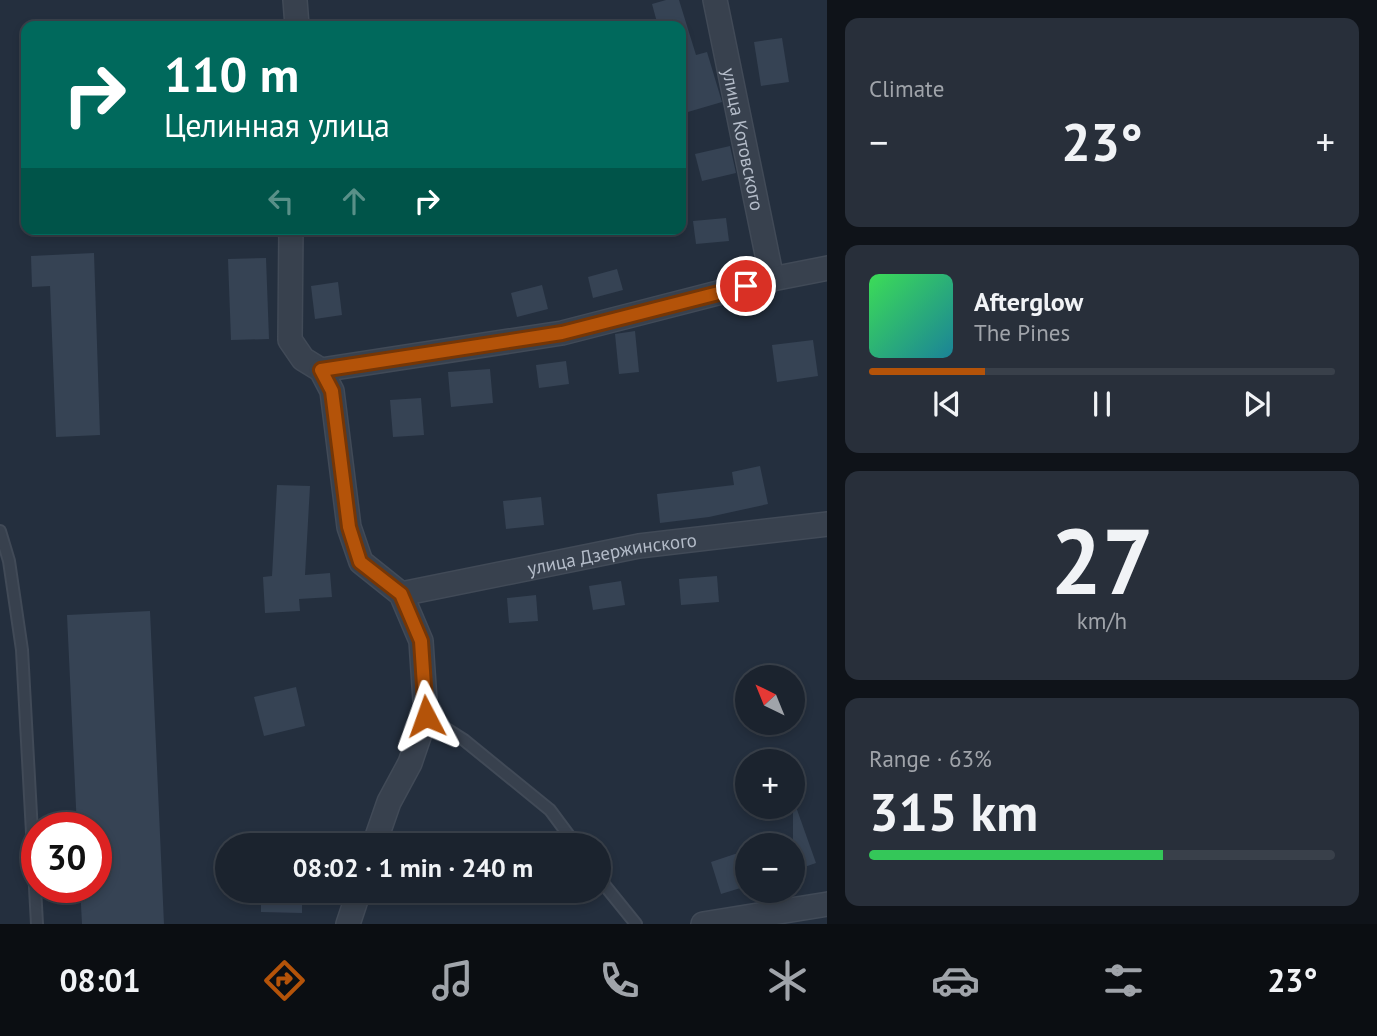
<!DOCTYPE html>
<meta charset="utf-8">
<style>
body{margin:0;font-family:"PT Sans",sans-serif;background:#282f3a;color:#f1f3f6;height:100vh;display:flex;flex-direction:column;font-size:26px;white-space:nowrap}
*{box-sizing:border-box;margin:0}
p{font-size:23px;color:#a0a4aa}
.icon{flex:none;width:38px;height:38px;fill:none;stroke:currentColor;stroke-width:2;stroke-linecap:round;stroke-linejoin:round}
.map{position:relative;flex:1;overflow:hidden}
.sheet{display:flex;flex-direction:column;gap:18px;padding:18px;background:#0f1319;width:550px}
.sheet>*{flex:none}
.guide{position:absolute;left:21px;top:21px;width:665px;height:214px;border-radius:14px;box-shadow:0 4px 10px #0003,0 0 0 2px #39404a;background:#00695c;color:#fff;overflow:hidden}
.needle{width:46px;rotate:317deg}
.fabs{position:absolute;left:735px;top:665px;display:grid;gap:14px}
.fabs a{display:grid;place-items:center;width:70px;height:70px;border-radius:50%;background:#1b232e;box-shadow:0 4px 10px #0003,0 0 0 2px #39404a;font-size:35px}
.speed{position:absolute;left:21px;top:812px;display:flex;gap:14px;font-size:35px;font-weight:700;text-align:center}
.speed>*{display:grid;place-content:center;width:91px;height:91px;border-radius:50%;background:#1b232e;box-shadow:0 4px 10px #0003,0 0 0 2px #39404a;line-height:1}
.speed .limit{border:10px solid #d22;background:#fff;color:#111}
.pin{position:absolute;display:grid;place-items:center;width:60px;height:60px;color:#fff;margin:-30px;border:4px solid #fff;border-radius:50%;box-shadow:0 2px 7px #0007}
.me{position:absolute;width:77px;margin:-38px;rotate:356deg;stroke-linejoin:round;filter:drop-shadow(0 0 5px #0008)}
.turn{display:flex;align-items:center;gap:24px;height:147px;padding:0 28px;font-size:32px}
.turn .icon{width:91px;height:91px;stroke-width:2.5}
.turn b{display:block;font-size:49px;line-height:60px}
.lanes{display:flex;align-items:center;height:66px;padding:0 28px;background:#0003;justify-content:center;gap:35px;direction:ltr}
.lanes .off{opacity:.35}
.big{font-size:52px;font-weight:700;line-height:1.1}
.sheet .card{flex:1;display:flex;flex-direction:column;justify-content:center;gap:10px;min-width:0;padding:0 24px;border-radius:14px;background:#282f3a}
.sheet .dial{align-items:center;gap:0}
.dial b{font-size:91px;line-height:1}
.song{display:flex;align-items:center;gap:21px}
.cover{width:84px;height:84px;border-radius:10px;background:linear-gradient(135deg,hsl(130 70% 55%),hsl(190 70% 35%))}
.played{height:7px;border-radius:4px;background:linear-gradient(90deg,#b45309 25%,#39404a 25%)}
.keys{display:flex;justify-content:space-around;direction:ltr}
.heat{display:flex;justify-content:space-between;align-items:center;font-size:38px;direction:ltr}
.charge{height:10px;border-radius:5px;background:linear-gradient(90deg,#34c759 63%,#39404a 0)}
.trip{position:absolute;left:215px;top:833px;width:396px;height:70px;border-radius:35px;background:#1b232e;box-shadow:0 4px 10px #0003,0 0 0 2px #39404a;font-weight:700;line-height:70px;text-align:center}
.menu{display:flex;height:112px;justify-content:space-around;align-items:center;background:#0b0e12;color:#a0a4aa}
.menu .icon{width:49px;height:49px}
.menu .selected{color:#b45309}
.menu b{font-size:32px;color:#f1f3f6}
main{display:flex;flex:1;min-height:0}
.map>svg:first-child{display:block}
</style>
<main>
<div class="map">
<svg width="828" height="924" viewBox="0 0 828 924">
<rect width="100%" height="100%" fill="#242f3e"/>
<g fill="#364354">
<polygon points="666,0 679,0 696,55 707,52 722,102 681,114 681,26 658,26 652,4"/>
<polygon points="782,38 789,82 761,86 754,42"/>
<polygon points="730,146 736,173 702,181 695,154"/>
<polygon points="726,218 729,241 696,244 693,221"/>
<polygon points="94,253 100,435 56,437 50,286 32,287 31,256"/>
<polygon points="266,258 269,339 231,340 228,259"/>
<polygon points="617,269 623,290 593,298 588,277"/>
<polygon points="338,282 342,315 315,319 311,286"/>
<polygon points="542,285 548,309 517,317 511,293"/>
<polygon points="635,331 639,372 619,374 615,334"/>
<polygon points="813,340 818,376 777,382 772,345"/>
<polygon points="566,361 569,384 539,388 536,365"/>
<polygon points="490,369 493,403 451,407 448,372"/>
<polygon points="421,398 424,435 393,437 390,400"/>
<polygon points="760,466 768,504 709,517 660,523 657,494 734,485 732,472"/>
<polygon points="277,485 310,486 305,575 330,573 332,597 299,599 300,611 265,613 263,577 272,576"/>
<polygon points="541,497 544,525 506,529 503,501"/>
<polygon points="717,576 719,602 681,605 679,579"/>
<polygon points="621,581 625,605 593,610 589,586"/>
<polygon points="536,595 538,621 509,623 507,598"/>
<polygon points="150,611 164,924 82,924 80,887 96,887 96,828 77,828 67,615"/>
<polygon points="296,687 305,726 264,736 254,697"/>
<polygon points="795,804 816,863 793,871 793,805"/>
<polygon points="747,850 747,886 721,894 711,862"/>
<polygon points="261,891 302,891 302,913 261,912"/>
</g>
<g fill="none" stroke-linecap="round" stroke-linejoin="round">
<defs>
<g id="lane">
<polyline points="0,531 9,561 22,650 37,924"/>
<polyline points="426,716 464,740 550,810 576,845"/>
<polyline points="598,877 636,924"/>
</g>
<g id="street">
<polyline points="295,0 297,26"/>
<path id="s1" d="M715,0L772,279"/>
<polyline points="291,229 290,340 303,359 321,370 332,391 349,527 361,562 401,594 421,641 426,716 410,763 389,802 374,845"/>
<polyline points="321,370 562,333 772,279 828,268"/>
<path id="s2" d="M401,594L639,546L828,524"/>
<polyline points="348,924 359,891"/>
<polyline points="703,924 828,904"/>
</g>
</defs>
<use href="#lane" stroke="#414a57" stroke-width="14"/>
<use href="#street" stroke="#414a57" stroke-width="26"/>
<use href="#lane" stroke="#38414e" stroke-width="10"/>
<use href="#street" stroke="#38414e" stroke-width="23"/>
</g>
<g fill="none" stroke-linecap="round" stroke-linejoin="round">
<defs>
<polyline id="route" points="426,716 421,641 401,594 360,562 349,527 332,391 321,370 562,333 746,286"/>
</defs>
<use href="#route" stroke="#753606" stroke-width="18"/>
<use href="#route" stroke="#b45309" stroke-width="12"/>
</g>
<g text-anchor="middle" stroke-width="7" stroke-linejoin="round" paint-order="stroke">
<g font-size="19" fill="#b4bcc9" stroke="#1d2633">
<text dy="7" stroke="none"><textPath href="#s1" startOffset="142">улица Котовского</textPath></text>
<text dy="7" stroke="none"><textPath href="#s2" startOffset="215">улица Дзержинского</textPath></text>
</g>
</g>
</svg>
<div class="fabs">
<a><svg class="needle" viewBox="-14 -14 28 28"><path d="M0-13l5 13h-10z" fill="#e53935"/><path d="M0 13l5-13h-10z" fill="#a0a4aa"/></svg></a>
<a>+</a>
<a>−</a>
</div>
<div class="speed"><div class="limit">30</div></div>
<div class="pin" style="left:746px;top:286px;background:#d93025"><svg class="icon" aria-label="arrive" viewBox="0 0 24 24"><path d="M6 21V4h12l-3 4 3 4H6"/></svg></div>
<svg class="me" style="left:426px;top:716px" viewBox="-20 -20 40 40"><path d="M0-17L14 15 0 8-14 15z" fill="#b45309" stroke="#fff" stroke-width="4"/></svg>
<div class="trip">08:02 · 1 min · 240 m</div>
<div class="guide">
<div class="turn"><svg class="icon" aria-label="right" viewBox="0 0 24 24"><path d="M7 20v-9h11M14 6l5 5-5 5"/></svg><div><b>110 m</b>Целинная улица</div></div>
<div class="lanes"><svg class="icon off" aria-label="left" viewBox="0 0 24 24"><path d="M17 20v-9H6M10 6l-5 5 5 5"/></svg><svg class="icon off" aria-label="ahead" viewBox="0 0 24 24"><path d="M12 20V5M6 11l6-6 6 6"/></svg><svg class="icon" aria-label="right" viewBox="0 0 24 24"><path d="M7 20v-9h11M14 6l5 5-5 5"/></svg></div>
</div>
</div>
<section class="sheet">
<div class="card"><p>Climate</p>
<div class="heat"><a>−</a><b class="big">23°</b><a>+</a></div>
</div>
<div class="card">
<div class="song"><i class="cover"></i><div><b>Afterglow</b><p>The Pines</p></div></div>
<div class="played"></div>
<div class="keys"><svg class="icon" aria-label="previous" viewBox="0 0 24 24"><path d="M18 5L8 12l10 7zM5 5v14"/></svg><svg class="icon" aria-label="pause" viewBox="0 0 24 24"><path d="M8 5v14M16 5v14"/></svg><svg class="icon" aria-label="next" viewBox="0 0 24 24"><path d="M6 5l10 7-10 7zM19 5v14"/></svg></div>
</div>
<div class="card dial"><b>27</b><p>km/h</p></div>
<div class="card"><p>Range · 63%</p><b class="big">315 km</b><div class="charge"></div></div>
</section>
</main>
<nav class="menu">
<b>08:01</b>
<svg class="icon selected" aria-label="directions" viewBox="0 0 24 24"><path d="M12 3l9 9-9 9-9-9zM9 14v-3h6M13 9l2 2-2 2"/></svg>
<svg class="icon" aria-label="music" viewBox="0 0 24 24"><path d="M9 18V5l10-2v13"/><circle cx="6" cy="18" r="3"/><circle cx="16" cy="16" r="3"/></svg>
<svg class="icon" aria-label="phone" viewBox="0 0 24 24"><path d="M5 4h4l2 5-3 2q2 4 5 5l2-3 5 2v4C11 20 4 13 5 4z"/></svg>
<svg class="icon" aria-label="climate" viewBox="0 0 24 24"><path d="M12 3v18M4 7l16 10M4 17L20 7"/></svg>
<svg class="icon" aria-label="car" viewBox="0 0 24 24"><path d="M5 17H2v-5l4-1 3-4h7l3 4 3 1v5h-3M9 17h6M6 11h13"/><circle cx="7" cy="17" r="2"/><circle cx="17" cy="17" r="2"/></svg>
<svg class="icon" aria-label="filters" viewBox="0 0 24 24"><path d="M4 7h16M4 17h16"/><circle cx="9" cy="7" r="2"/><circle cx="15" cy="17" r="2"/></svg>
<b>23°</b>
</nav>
